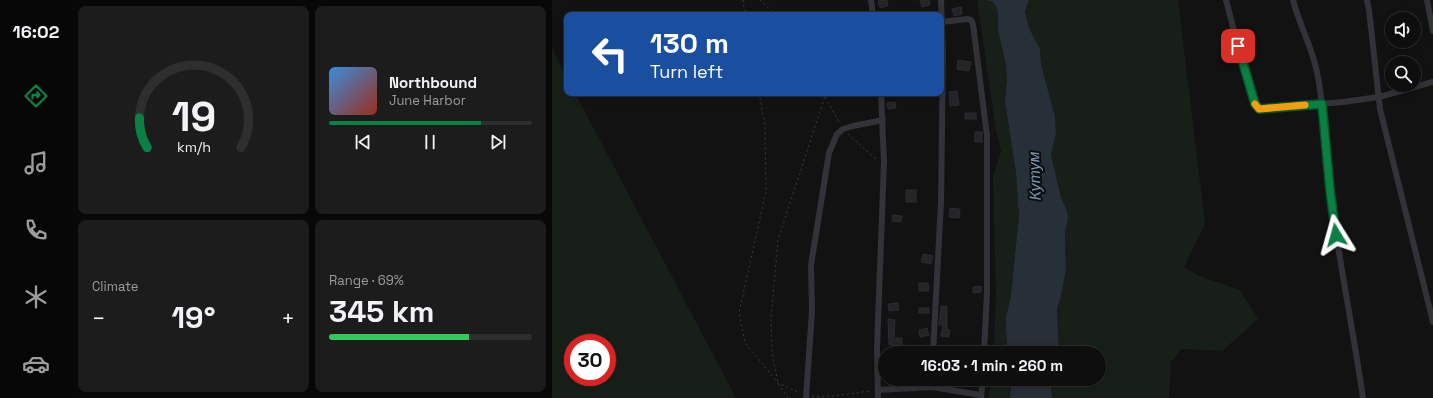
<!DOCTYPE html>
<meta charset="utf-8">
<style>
body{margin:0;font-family:"Space Grotesk",sans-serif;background:#1c1c1c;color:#f1f3f6;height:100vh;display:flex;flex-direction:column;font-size:15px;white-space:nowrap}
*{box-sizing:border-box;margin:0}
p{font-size:13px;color:#9b9c9e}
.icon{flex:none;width:22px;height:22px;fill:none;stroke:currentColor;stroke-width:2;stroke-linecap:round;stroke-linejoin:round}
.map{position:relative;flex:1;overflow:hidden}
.drawer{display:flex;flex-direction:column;gap:6px;padding:6px;background:#080808;width:480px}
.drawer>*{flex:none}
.top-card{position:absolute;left:12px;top:12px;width:380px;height:84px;border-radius:8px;box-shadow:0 2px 10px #0003,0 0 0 1px #2e2e2e;background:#1a4fa0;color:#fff;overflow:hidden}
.buttons{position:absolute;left:833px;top:12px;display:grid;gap:8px}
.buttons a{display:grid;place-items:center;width:36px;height:36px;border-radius:50%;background:#0e0e0e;box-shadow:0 2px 10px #0003,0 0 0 1px #2e2e2e;font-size:20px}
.speed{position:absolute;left:12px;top:334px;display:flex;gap:8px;font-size:20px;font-weight:700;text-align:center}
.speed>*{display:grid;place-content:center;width:52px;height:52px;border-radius:50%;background:#0e0e0e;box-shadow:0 2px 10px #0003,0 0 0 1px #2e2e2e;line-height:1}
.speed .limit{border:6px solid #d22;background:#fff;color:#111}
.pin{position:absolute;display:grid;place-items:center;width:34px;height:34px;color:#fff;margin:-17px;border-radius:8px;box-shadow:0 2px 6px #0006}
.me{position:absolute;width:44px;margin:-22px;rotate:352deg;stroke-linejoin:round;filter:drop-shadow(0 0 3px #0008)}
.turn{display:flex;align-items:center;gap:14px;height:84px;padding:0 20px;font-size:18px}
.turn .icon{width:52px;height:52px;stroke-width:2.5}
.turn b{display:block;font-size:28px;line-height:34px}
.big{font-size:30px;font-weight:800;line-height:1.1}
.drawer .widget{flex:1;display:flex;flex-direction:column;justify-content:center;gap:6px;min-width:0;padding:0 14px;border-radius:8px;background:#1c1c1c}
.drawer .dial{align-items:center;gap:0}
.dial svg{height:104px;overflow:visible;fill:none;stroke:#2e2e2e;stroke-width:7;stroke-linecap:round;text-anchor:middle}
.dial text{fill:#f1f3f6;stroke:none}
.song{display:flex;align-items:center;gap:12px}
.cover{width:48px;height:48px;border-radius:6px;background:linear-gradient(135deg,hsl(210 70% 55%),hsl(10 70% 35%))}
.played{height:4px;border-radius:2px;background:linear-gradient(90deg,#0b8043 75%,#2e2e2e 75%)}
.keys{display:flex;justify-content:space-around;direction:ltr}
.heat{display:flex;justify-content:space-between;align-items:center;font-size:22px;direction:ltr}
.charge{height:6px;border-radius:3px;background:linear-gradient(90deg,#34c759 69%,#2e2e2e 0)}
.drawer .tiles{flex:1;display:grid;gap:6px;grid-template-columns:repeat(2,1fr)}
.trip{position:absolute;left:326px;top:346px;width:228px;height:40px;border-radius:20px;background:#0e0e0e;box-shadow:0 2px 10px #0003,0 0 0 1px #2e2e2e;font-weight:800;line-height:40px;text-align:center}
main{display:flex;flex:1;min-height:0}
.menu{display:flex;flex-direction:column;width:72px;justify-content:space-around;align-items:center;background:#060606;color:#9b9c9e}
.menu .icon{width:28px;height:28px}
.menu .current{color:#0b8043}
.menu b{font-size:18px;color:#f1f3f6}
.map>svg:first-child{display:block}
</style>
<main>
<nav class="menu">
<b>16:02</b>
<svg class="icon current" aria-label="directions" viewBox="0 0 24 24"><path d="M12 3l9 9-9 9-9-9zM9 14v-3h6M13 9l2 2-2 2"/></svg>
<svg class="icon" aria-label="music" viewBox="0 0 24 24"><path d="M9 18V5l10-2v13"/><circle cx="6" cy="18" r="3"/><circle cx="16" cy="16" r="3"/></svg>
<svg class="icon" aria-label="phone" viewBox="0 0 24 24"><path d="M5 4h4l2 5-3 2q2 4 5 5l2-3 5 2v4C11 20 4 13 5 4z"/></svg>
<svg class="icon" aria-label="climate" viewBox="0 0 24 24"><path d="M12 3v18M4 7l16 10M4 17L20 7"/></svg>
<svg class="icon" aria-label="car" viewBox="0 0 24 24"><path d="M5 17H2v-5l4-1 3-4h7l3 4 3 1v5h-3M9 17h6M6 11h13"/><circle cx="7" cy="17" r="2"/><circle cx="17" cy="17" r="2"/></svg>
</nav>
<section class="drawer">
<div class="tiles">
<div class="widget dial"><svg viewBox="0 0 100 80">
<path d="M14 69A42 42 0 1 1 86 69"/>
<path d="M14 69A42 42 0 0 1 8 46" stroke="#0b8043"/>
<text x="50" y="56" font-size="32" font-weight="700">19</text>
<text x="50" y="72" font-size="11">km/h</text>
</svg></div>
<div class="widget">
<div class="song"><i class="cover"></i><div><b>Northbound</b><p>June Harbor</p></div></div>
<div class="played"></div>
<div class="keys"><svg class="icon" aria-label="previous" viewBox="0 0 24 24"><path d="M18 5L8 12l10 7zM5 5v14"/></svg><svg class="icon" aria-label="pause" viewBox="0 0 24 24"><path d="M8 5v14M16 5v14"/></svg><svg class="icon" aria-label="next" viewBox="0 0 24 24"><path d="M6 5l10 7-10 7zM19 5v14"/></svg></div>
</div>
<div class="widget"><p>Climate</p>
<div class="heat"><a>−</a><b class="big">19°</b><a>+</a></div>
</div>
<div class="widget"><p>Range · 69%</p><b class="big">345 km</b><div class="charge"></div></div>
</div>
</section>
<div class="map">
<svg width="881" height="398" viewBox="0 0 881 398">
<rect width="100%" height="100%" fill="#121213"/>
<g fill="#181f19" fill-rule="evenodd">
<polygon points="425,0 434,0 441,2 445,8 446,16 446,30 454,65 455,80 453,101 464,173 467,215 459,295 454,317 454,330 455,343 454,349 450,353 442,353 444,293 441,177 449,151 444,130"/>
<polygon points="477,0 626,0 653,224 632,267 647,276 688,290 706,319 670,351 630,349 619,362 617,398 500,398 499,386 502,379 547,379 547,353 507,353 505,309 509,296 514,269 513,233 516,219 515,211 509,197 499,155 504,133 503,117 489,64 488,49 477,28 473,11 476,5"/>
<path d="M0,49L15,77V93H23L184,398H0ZM21,343H55V377H21Z"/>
<polygon points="440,379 456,379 459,389 458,398 436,398"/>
</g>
<g fill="#273038">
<polygon points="434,0 477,0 473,12 477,28 488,49 489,64 503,117 504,133 499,155 509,197 515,211 516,219 513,233 514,269 509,296 505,309 507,353 450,353 454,349 455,343 454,330 454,317 459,295 467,215 464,173 453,101 455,80 454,65 446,30 446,16 445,8 441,2"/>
<polygon points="456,379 502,379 499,386 500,398 458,398 459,389"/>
</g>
<g fill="#252528" stroke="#2c2b30">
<polygon points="335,0 336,6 328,8 326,1"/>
<polygon points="368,0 377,0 378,5 370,7"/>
<polygon points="409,7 410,14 402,16 400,9"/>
<polygon points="406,60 419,62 417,71 405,69"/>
<polygon points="405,91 407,105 398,106 397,92"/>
<polygon points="343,102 344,108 336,109 335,103"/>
<rect x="413" y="113" width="11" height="6"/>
<rect x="423" y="132" width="7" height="10"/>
<rect x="354" y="190" width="10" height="12"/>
<polygon points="398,208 408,209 407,218 397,217"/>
<polygon points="341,215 350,216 349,222 340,221"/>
<polygon points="371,254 381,256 379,264 369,262"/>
<polygon points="367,283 376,283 377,291 367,291"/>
<polygon points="429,286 429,292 421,293 421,287"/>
<polygon points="346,303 347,310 337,311 336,304"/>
<polygon points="389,306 395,306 395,329 398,330 397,337 389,336 391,325 387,325"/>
<rect x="367" y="308" width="10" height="5"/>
<polygon points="336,319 343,320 342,338 350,338 350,350 343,350 343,345 337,345"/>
<polygon points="375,328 377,335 368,337 367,330"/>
<polygon points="409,379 415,379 414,386 408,384"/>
</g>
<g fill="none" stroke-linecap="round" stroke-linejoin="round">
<g stroke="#383a40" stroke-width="1" stroke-dasharray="2 3" stroke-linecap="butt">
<polyline points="191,0 193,15"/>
<polyline points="208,0 224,15"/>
<polyline points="207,93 213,125 214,191 187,313 193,343 226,383 248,393"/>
<polyline points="271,93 288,124"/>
<polyline points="296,134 325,160"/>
<path d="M260,396C280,398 299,393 319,391"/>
<polyline points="236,398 226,383 220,352 219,318 226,240 274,93"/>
</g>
<g stroke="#323339" stroke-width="6">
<polyline points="319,0 321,15"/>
<polyline points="674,0 690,62 703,104 707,109 791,102 827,97 881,82"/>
<path d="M741,0C747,24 760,47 765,72C773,111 773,152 778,192C787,261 801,329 811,398"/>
<polyline points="815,0 817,10 828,109 881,322"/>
<polyline points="875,0 881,31"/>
<polyline points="389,22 416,19 419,20 421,24 435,136 435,292 432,353"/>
<polyline points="381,353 389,202 391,52 389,0"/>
<polyline points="380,387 380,379"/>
<polyline points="326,390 380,387 429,395"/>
<polyline points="254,398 260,311 259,265 277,153 285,134 291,129 301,126 331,120"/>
<polyline points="326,398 325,348 332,162 329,93"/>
<polyline points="429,398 431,379"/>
</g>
</g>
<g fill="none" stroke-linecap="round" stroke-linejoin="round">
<defs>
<polyline id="route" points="686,46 703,104 707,109 770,104 778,190 784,235"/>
</defs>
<use href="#route" stroke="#07532c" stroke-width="10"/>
<use href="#route" stroke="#0b8043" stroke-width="7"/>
<polyline stroke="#f59e0b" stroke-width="7" points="703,104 707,109 753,105"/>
</g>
<g text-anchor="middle" stroke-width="4" stroke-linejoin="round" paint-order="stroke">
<g font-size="16" font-style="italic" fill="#7696b4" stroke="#0d0d0e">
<text transform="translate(482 176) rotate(-92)" y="6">Кутум</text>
</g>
</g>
</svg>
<div class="buttons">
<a><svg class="icon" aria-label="sound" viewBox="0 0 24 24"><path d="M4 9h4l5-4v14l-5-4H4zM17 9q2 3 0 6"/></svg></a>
<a><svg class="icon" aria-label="search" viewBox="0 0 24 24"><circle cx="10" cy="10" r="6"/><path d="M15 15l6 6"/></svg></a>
</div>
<div class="speed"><div class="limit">30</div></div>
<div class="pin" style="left:686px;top:46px;background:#d93025"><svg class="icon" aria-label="arrive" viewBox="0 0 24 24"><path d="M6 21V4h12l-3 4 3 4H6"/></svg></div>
<svg class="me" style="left:784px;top:235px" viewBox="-20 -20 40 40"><path d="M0-17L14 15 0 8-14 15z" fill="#0b8043" stroke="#fff" stroke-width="4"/></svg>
<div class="trip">16:03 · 1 min · 260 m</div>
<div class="top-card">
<div class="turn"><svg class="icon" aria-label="left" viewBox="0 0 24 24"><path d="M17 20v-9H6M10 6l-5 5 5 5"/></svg><div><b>130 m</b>Turn left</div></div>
</div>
</div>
</main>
